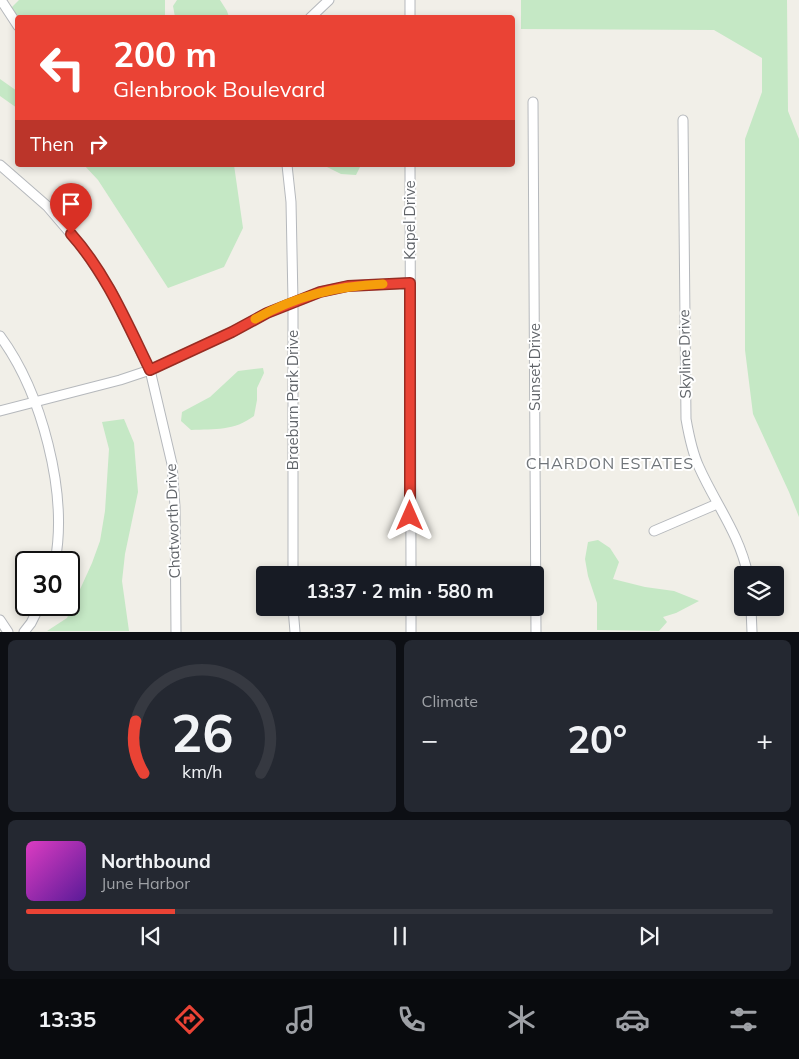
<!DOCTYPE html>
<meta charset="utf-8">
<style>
body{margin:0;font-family:Mulish,sans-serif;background:#242831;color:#f1f3f6;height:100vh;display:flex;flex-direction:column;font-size:19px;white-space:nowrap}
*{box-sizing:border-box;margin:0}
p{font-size:16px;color:#9ea1a6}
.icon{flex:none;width:28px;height:28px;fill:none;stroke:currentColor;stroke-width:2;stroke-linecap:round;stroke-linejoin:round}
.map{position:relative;height:632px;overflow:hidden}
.sheet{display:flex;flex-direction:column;gap:8px;padding:8px;background:#0d0f14;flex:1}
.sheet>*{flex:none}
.top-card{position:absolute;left:15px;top:15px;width:500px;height:152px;border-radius:5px;box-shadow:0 2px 8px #0003;background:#ea4335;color:#fff;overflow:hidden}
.tools{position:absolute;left:734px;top:566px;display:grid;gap:10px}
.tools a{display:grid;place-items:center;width:50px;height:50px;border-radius:5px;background:#171b24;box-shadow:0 2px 8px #0003;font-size:25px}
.speed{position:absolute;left:15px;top:551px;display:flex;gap:10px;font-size:25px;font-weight:700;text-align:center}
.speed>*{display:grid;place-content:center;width:65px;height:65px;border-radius:50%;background:#171b24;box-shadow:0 2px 8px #0003;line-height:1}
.speed .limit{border:2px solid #111;border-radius:8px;background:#fff;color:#111}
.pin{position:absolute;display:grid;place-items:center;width:42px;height:42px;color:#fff;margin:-51px -21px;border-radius:50% 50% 50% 0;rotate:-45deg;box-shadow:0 0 5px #0007}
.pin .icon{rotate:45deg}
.me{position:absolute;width:55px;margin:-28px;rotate:0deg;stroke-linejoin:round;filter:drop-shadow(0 0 4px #0008)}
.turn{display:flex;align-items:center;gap:18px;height:105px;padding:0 15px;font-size:22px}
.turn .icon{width:65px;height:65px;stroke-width:2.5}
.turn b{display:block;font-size:35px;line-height:42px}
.then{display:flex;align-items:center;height:48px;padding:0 15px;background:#0003;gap:10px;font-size:19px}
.big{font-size:38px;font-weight:700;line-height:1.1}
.sheet .card{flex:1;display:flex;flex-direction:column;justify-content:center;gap:8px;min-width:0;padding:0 18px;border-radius:8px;background:#242831}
.sheet .dial{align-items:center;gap:0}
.dial svg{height:130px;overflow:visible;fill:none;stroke:#363941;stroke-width:7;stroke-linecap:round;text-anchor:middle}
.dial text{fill:#f1f3f6;stroke:none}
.song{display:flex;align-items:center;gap:15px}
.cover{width:60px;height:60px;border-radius:8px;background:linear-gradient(135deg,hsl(310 70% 55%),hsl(270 70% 35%))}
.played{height:5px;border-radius:2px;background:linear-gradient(90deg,#ea4335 20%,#363941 20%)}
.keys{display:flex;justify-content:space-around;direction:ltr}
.heat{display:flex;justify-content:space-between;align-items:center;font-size:28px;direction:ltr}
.sheet .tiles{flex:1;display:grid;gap:8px;grid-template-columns:1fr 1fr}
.card:last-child{grid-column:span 2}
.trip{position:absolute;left:256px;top:566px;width:288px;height:50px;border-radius:5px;background:#171b24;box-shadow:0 2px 8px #0003;font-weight:700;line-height:50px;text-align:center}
.menu{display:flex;height:80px;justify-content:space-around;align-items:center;background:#090b0e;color:#9ea1a6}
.menu .icon{width:35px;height:35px}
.menu .selected{color:#ea4335}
.menu b{font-size:22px;color:#f1f3f6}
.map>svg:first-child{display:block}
</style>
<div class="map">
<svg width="799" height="632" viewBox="0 0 799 632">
<rect width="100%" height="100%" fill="#f1efe8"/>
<g fill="#c5e8c5">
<polygon points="19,0 165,0 165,17 18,18 8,11"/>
<polygon points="177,0 220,0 227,11 229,17 175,17 173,6"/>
<polygon points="521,0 787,0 788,111 799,139 799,517 789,492 753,414 745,350 745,139 762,92 762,58 714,30 521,29"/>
<polygon points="0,79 17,91 17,108 0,96"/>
<polygon points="84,165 234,165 243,228 224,267 168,288 98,180"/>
<polygon points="323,165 361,165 356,175 341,174"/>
<path d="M263,368L264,373L257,388V400L254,416C234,431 215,429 191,430L181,421L182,412L210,397L238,371Z"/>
<polygon points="124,419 134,443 138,492 125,554 122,581 129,631 47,631 67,618 92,563 100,541 105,511 109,449 102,422"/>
<polygon points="598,540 610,548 619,562 613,579 645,587 674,591 699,601 676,613 663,617 667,622 659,631 597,630 597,603 588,576 585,559 588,542"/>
</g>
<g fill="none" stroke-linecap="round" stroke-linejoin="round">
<defs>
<g id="street">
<polyline points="1,0 18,26"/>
<polyline points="310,18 329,0"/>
<polyline points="410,18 410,0"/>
<polyline points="533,102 536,632"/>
<path d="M683,120L686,419C689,436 692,452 699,467C716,505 739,533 748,575"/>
<polyline points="0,165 47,206 83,248 111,291 150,370 172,464 175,507 176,632"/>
<polyline points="287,165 291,202 293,301 293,575"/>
<polyline points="410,165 411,575"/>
<path d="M0,336C42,393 68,493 55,562"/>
<polyline points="0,411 120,380 150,370 232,332 267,313 320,292 348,286 410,283"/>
<polyline points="654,531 717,504"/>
<polyline points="293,608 295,632"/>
<polyline points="411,608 411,632"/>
<polyline points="751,608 752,632"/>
<polyline points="0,620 8,632"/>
<polyline points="24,632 31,623 40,605"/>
</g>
</defs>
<use href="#street" stroke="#b5b8bc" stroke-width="11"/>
<use href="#street" stroke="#fff" stroke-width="9"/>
</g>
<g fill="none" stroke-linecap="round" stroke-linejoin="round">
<defs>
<path id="route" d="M71,234C106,273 127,323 150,370L232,332L267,313L320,292L348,286L410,283V516"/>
</defs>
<use href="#route" stroke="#982c22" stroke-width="12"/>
<use href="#route" stroke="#ea4335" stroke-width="9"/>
<path stroke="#f59e0b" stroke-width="9" d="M255,319C296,296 336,286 383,284"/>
</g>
<g text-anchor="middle" stroke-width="4" stroke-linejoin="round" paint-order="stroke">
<g font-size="15" fill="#5f6368" stroke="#fff">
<text transform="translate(410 220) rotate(-90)" y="5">Kapel Drive</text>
<text transform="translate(685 354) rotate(-91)" y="5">Skyline Drive</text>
<text transform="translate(535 367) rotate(-90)" y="5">Sunset Drive</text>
<text transform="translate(293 400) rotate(-90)" y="5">Braeburn Park Drive</text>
<text transform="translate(173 521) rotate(-92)" y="5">Chatworth Drive</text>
</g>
<g font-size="16" letter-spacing="1" fill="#70757a" stroke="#fff">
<text x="610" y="469">CHARDON ESTATES</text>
</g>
</g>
</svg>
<div class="tools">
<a><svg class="icon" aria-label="layers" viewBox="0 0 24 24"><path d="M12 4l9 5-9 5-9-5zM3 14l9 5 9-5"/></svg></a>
</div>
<div class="speed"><div class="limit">30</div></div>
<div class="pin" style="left:71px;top:234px;background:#d93025"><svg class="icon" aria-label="arrive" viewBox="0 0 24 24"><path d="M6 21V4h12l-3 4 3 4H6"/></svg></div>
<svg class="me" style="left:410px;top:516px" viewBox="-20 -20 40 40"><path d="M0-17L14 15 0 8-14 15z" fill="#ea4335" stroke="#fff" stroke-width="4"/></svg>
<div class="trip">13:37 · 2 min · 580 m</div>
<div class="top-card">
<div class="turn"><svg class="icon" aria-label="left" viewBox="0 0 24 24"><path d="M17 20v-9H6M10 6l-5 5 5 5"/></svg><div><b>200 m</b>Glenbrook Boulevard</div></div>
<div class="then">Then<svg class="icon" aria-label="right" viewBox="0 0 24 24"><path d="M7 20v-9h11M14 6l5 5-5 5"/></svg></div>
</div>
</div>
<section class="sheet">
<div class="tiles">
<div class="card dial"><svg viewBox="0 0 100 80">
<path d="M14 69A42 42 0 1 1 86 69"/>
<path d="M14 69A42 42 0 0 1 9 37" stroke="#ea4335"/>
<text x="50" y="56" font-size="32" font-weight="700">26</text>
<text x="50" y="72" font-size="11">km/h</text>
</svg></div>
<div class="card"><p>Climate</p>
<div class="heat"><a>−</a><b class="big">20°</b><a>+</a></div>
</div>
<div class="card">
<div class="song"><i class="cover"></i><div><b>Northbound</b><p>June Harbor</p></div></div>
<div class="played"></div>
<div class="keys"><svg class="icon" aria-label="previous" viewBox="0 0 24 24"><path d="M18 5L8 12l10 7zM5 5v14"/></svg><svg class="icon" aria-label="pause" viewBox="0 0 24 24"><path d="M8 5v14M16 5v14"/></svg><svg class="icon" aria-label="next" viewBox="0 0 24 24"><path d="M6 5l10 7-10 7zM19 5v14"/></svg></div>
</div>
</div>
</section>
<nav class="menu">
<b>13:35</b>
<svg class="icon selected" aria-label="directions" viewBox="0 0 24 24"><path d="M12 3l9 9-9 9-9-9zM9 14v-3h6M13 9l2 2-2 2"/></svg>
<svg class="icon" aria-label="music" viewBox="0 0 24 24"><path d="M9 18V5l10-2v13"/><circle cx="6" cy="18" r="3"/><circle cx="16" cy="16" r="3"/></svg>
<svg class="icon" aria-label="phone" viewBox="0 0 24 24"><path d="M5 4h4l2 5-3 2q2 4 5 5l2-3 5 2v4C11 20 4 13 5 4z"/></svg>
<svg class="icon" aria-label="climate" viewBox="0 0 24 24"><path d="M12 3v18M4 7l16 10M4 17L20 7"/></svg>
<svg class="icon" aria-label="car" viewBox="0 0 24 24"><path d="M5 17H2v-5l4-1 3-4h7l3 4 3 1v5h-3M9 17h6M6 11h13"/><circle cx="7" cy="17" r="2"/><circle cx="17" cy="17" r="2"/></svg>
<svg class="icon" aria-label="filters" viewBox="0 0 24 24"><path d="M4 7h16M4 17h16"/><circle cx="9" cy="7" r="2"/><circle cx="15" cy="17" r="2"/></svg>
</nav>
